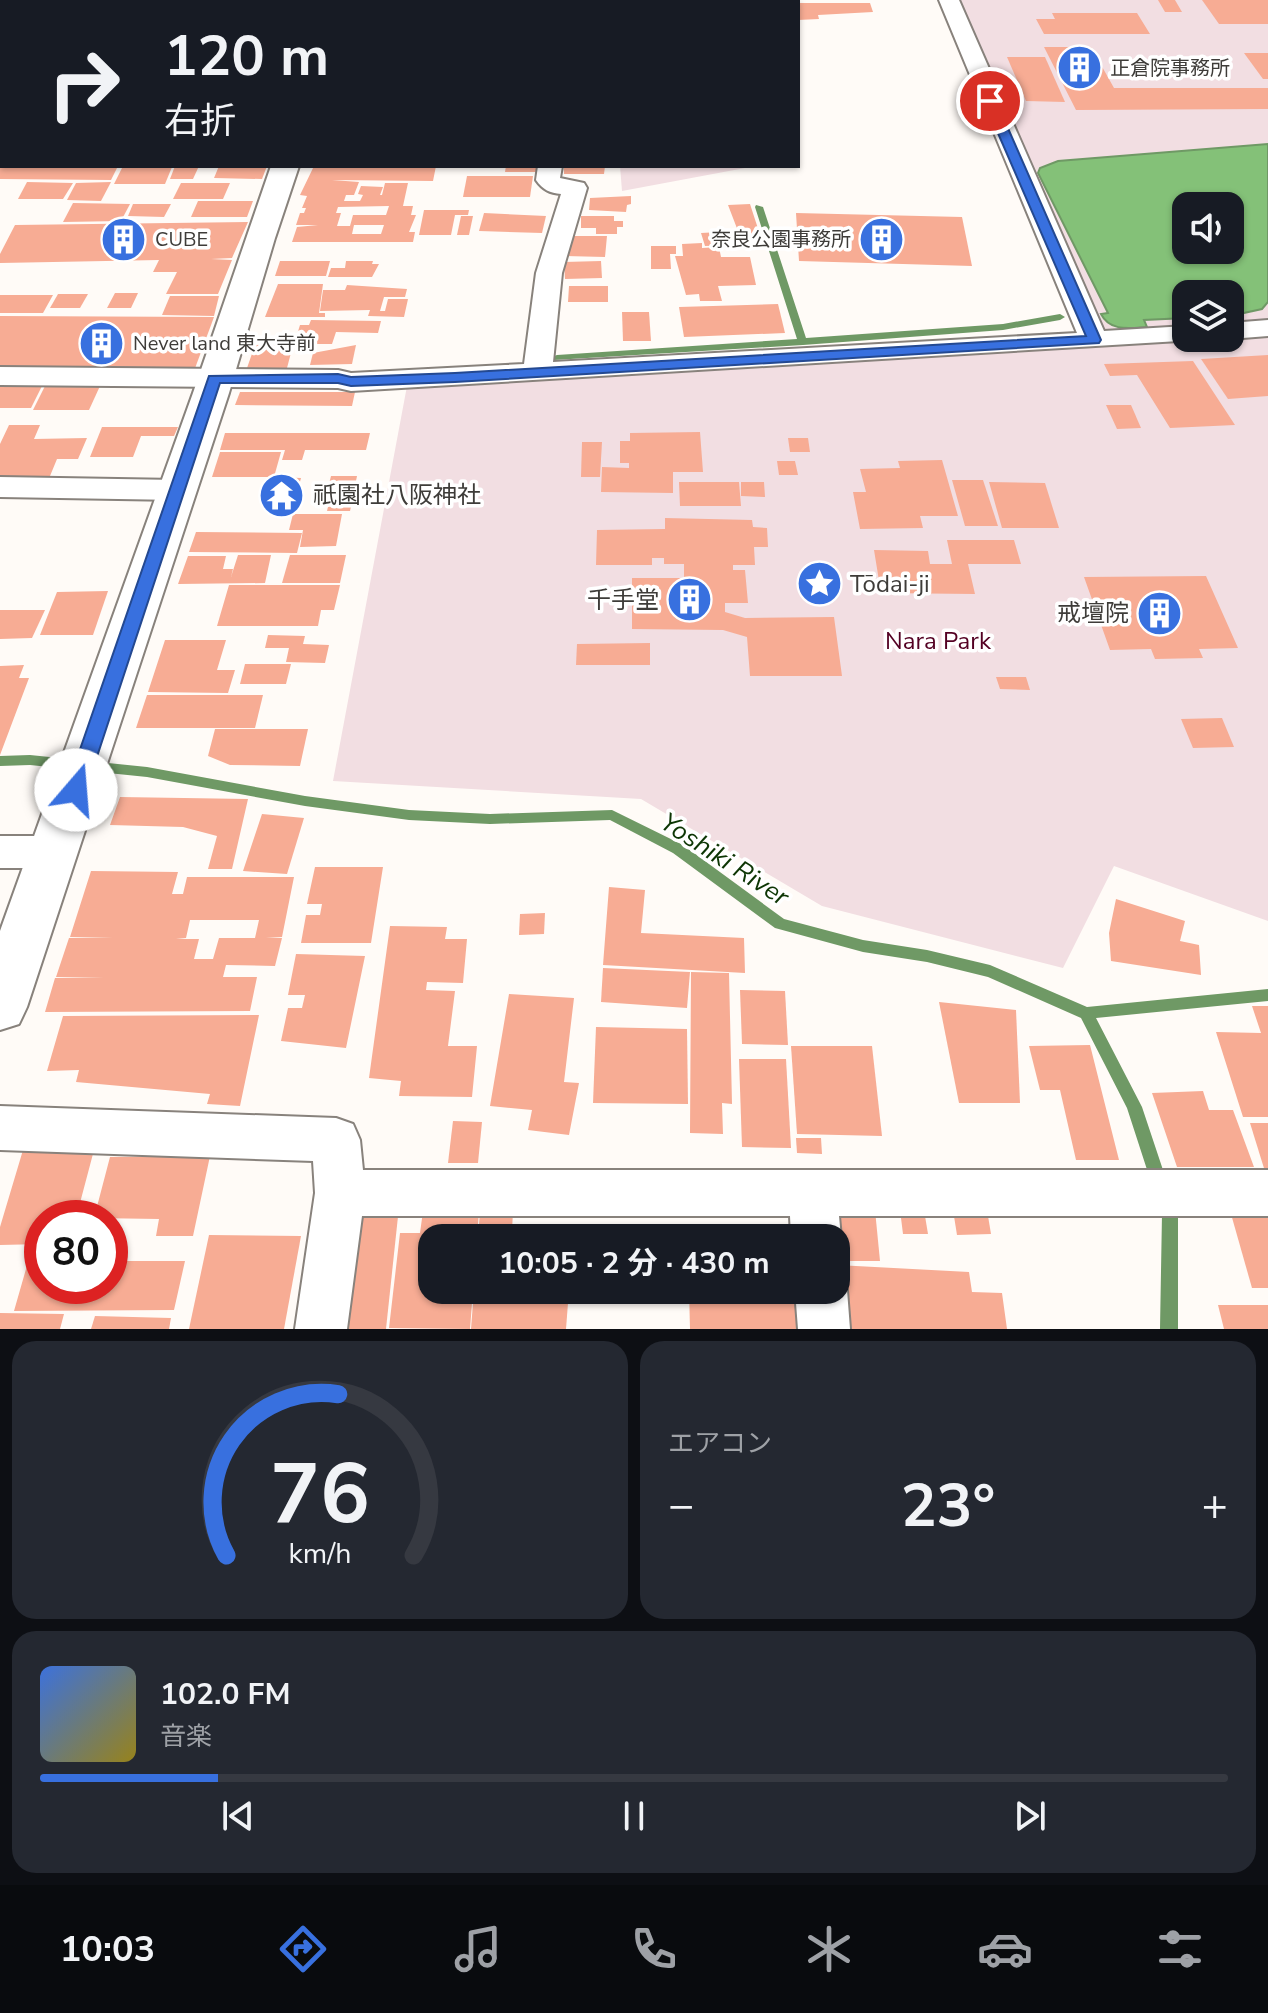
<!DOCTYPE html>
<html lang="ja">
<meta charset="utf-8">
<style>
body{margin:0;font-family:"Nunito Sans","Noto Sans JP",sans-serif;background:#242831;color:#f1f3f6;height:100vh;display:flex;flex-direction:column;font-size:30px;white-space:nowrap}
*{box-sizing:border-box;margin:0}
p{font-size:26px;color:#9ea1a6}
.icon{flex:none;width:44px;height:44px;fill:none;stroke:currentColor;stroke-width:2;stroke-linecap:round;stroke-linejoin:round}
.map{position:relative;height:1329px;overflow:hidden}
.drawer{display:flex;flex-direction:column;gap:12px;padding:12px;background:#0d0f14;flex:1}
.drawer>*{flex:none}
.top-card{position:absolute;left:0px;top:0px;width:800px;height:168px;box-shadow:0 2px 6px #0004;background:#171b24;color:#f1f3f6;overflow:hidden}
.controls{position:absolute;left:1172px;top:192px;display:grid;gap:16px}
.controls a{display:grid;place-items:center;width:72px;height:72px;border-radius:16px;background:#171b24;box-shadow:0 2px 6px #0004;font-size:40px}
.speed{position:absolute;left:24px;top:1200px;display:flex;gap:16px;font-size:40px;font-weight:700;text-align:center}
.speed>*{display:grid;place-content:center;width:104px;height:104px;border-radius:50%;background:#171b24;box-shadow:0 2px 6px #0004;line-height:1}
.speed .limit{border:12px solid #d22;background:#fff;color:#111}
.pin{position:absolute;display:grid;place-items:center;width:68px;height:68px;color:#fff;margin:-34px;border:4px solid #fff;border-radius:50%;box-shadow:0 2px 8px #0007}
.me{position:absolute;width:88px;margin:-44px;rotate:18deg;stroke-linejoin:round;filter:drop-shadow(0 0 6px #0008)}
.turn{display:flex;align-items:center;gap:28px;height:168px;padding:0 32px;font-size:36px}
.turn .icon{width:104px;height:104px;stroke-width:2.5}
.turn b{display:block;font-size:56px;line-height:68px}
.big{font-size:60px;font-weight:700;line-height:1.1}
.drawer .tile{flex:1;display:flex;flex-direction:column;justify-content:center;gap:12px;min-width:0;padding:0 28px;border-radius:24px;background:#242831}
.drawer .dial{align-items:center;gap:0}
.dial svg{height:208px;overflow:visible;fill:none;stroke:#363941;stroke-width:7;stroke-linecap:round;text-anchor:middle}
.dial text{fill:#f1f3f6;stroke:none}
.song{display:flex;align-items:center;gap:24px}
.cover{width:96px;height:96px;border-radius:12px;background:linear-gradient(135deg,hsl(220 70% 55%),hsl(50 70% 35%))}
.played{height:8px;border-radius:4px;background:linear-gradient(90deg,#3870df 15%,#363941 15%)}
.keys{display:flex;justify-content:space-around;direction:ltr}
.heat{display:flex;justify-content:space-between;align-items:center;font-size:44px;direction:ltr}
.drawer .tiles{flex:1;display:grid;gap:12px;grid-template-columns:1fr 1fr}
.tile:last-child{grid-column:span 2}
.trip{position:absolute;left:418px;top:1224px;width:432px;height:80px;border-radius:24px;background:#171b24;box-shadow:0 2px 6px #0004;font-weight:700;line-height:80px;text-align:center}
.tab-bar{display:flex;height:128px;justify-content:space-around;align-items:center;background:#090b0e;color:#9ea1a6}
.tab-bar .icon{width:56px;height:56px}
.tab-bar .active{color:#3870df}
.tab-bar b{font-size:36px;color:#f1f3f6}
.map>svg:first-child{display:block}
</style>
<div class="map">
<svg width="1268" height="1329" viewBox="0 0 1268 1329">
<rect width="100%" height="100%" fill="#fffbf7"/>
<g fill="#f2dee2" fill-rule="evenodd">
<path d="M957,0H1268V921L1114,866L1063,968L822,906L641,799L333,781L407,386L1110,344ZM1186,206H1230V250H1186ZM1186,294H1230V338H1186Z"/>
<polygon points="620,166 745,166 745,168 622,191"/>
</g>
<path fill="#84c178" stroke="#6f9965" stroke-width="2" fill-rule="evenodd" d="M1268,144V302L1262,309L1230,316V294H1186V318L1144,320L1147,327C1130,328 1110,332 1101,314L1108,313L1038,173L1040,168L1058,161ZM1186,206H1230V250H1186Z"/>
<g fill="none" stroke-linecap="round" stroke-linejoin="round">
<g fill="#6f9965" fill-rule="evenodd">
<polygon points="756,205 763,207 806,338 1003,324 1060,314 1065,317 1060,320 1003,330 803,345 554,360 554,356 557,355 797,339 755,207"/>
<polygon points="30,755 147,767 305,796 409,810 490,814 612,810 683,845 784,919 863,940 927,950 990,965 1087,1007 1268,989 1268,1001 1096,1018 1142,1107 1168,1185 1166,1190 1160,1193 1154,1190 1152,1185 1127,1108 1081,1018 988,977 927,962 863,952 775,928 673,853 610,820 490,824 409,820 305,806 147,777 30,765 0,766 0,756"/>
<polygon points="1166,1194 1172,1196 1178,1214 1178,1329 1160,1329 1162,1214 1158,1202 1160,1196"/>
</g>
</g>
<g fill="#f7ac94" fill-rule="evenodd">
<polygon points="1158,0 1175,0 1182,12 1165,12"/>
<polygon points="1202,0 1268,0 1268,24 1219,24"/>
<polygon points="798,3 870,3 873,12 818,15 819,19 798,20"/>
<polygon points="1052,13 1137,13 1150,34 1044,34 1036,19 1055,19"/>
<polygon points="1044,47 1091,47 1114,88 1268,88 1268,109 1076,110"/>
<polygon points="1244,53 1268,53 1268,79 1263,79"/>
<polygon points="1007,57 1045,57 1065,102 1026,101"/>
<polygon points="0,166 118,166 111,180 0,179"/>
<polygon points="123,166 158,166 172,167 165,184 114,184"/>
<polygon points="175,166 199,166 193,179 170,179"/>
<polygon points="219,166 267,166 262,179 214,178"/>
<path d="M314,166H436L433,181L332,180L359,182L354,195H346L344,201H360L363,195L358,194L361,186L383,187L380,195H382L385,183H408L403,206H413L411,215H416L409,232H415L413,242H292L297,227L318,225H296L300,213H304L306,208H302L307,196L300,195ZM389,206L386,215H353L350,226H337L341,213H336L338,207ZM354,225H384L381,234H352Z"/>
<polygon points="506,166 541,166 540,172 505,172"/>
<polygon points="564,166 605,166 604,174 564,174"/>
<polygon points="467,176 533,176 530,197 463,197"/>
<polygon points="27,182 73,183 63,199 18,199"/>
<polygon points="111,182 101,201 67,200 76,183"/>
<polygon points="181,183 230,183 223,199 173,199"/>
<polygon points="631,196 631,204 627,205 626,212 589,210 590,198"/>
<polygon points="198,201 253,201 247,217 191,217"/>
<polygon points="73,203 130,204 121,221 63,222"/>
<polygon points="133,204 171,204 164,217 128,216"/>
<polygon points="750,204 763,244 705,246 701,233 738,231 728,205"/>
<polygon points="424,210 469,210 468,215 455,215 451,235 419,235"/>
<polygon points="484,213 546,216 542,233 479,231"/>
<polygon points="796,213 962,217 972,266 799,261"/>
<polygon points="461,216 473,216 469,235 457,235"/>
<polygon points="581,216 614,216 614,221 623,221 623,227 617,227 617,234 596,234 596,228 581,228"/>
<polygon points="248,222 232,258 211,259 232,260 218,294 166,294 177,272 153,272 159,260 0,263 0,254 15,225"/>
<polygon points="567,236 607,236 605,257 565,256"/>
<polygon points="702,243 702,248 719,247 721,257 750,257 756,285 718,286 722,301 700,301 699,294 686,295 675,256 683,256 682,244"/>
<polygon points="651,246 676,246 676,254 670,254 671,269 651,269"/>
<polygon points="280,261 330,261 326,276 275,276"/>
<polygon points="346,261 373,261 372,264 379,264 372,277 328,277 331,268 345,268"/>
<polygon points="601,261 602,278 565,279 564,262"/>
<polygon points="278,284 323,284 319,313 325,313 325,317 265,317"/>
<polygon points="347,285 407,289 405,297 384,297 380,311 385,311 388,299 408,299 404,317 368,316 370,310 320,311 323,290 345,290"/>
<polygon points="569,286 608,286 608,302 568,302"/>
<polygon points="115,293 138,293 131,308 107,308"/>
<polygon points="58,294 88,294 80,308 50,308"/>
<polygon points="0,295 53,295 43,313 0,313"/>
<polygon points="170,296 219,296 214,316 162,315"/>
<polygon points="778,304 785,333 684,337 679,307"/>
<polygon points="622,312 649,312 651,341 623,341"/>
<polygon points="0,316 214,317 194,371 0,369"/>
<polygon points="311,320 381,321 378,333 336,332 332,344 294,344 300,325 309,325"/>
<polygon points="255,345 293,345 287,368 247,368"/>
<polygon points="356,345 352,364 310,365 313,353"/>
<polygon points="1268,355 1268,396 1228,399 1201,359"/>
<polygon points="1193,361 1235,425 1170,428 1137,375 1110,376 1104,364"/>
<polygon points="45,380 31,408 0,408 0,383"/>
<polygon points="45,386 100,386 89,410 33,410"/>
<polygon points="240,392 355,392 352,406 235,405"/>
<polygon points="1106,405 1131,405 1141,428 1117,429"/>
<polygon points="9,425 40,425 34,439 87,438 78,459 57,459 50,476 0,476 0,444"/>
<polygon points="102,427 178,427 174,436 141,436 133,457 90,457"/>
<polygon points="700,432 703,472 673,472 673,493 601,492 602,467 629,468 629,463 620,463 620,441 630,441 630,433"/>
<polygon points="225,433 370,433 366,450 305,450 302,460 282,460 285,450 220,450"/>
<polygon points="788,438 808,438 810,452 790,452"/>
<polygon points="582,442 602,442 600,477 581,477"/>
<polygon points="220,452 281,452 274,477 212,477"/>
<polygon points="942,460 958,516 920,516 923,528 860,529 853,492 866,492 860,469 900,468 898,461"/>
<polygon points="777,461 795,461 798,475 779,475"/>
<polygon points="331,476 357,476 353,496 326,496"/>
<polygon points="276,477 301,478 296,496 271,496"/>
<polygon points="952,480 983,480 998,526 965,526"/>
<polygon points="679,482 739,482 741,506 680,506"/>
<polygon points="741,482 764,482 765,497 741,496"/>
<polygon points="989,482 1045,483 1059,528 1002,528"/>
<polygon points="330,498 353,498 350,511 327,511"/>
<polygon points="293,514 342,514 336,546 300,547 303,530 289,530"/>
<polygon points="665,518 752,520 753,527 767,528 768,547 754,547 755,565 733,565 733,570 745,570 748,603 725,603 725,612 745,618 834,617 842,676 750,676 747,637 723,630 632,629 632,578 684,578 684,564 664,564 664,558 652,558 652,565 596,565 597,530 665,529"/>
<polygon points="196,532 302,533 297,553 189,552"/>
<polygon points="947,540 1014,540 1021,564 968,564 975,594 881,593 874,550 928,551 930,564 952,564"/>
<polygon points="238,555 271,555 265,583 178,584 188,556 226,556 223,569 233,569 231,577"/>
<polygon points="290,555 346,555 340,583 282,583"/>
<polygon points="1206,576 1238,648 1199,649 1203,658 1155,659 1151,649 1110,650 1084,577"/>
<polygon points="229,585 340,585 334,610 321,610 318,626 217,626"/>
<polygon points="108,591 93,635 40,635 57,592"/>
<polygon points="0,610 45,610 32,638 0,639"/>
<polygon points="268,635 305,636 303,644 329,645 325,663 286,662 289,648 265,648"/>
<polygon points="165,640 226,640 217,670 235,670 228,693 148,692"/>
<polygon points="650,643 650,665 576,665 577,644"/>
<polygon points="245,664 291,664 286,684 240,684"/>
<polygon points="24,665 19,678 29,678 0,755 0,666"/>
<polygon points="996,677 1026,677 1030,690 1000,689"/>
<polygon points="147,695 263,695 255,728 136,728"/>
<polygon points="1222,718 1234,747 1193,748 1181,719"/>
<polygon points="215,729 308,729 300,766 230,765 208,756"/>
<polygon points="120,797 248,799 232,869 208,869 217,836 183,827 110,825"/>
<polygon points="262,814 304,818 287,874 243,871"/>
<polygon points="315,867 383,867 371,943 301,943 306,915 320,915 322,904 307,904"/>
<path d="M91,871L178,872L172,894H183L187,877H294L282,937H266L282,938L275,966L226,965L223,977H257L250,1011L45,1012L55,978H104L56,977L69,938H113L70,937ZM190,920H259L255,938H219L213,959H194L199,939H176L186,938Z"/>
<polygon points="609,887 645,890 641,933 744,938 745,973 603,965"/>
<polygon points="1116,899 1185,921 1180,941 1199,945 1201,975 1111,961 1109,933"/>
<polygon points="545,913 544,934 519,935 520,914"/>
<polygon points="390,926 447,927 445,939 467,939 463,983 427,982 426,990 455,991 448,1046 477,1046 472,1097 399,1096 401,1081 369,1078"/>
<polygon points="296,954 365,956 346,1048 281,1041 288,1008 302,1008 305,995 288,995"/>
<polygon points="603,968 690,972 687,1008 601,1002"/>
<polygon points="691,972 729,973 732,1104 722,1103 723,1134 690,1133"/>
<polygon points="740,990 785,991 788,1045 742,1044"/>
<polygon points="509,994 574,998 564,1082 579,1083 569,1135 528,1130 532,1110 490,1106"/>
<polygon points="939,1002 1016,1010 1020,1103 959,1103"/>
<polygon points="1252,1006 1268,1006 1268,1117 1243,1117 1216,1032 1261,1033"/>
<polygon points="259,1015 240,1106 207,1104 210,1094 76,1082 79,1070 47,1071 63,1016"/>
<polygon points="596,1027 687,1029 688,1104 593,1103"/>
<polygon points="1090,1045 1119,1160 1076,1160 1060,1090 1040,1090 1029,1046"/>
<polygon points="791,1046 872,1046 882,1136 797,1134"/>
<polygon points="739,1059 786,1059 791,1148 742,1147"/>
<polygon points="1203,1091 1209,1110 1233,1110 1254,1167 1177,1167 1152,1093"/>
<polygon points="453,1121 482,1122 478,1163 448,1163"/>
<polygon points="1250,1123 1268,1123 1268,1178 1267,1178"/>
<polygon points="796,1138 821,1138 822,1154 797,1153"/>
<polygon points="23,1150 94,1150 76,1218 42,1218 42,1244 0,1245 0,1227"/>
<polygon points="210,1156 193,1236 156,1236 159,1219 94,1218 110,1157"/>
<polygon points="355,1207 399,1207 386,1329 340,1329"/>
<polygon points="833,1210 875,1210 880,1261 838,1261"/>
<polygon points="900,1210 924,1210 928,1234 903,1234"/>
<polygon points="953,1210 987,1210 991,1234 957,1235"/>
<polygon points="423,1211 479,1211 477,1238 432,1238 432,1290 473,1290 470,1329 389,1328 400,1233 420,1233"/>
<polygon points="480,1211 513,1211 512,1231 573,1233 572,1238 478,1238"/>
<polygon points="1231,1214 1268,1214 1268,1288 1252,1288"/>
<polygon points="209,1235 301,1236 284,1329 189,1329"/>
<polygon points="110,1261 185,1261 174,1310 14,1311 28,1262 42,1262 42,1286 110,1286"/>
<polygon points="837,1265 969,1272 972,1292 1002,1293 1007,1329 846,1329"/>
<polygon points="474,1290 569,1290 566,1329 471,1329"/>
<polygon points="689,1290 808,1290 811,1329 690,1329"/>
<polygon points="1218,1305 1268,1305 1268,1329 1224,1329"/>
<polygon points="0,1313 64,1314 60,1329 0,1329"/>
<polygon points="95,1316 171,1318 169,1329 91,1329"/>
</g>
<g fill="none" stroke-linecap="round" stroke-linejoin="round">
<defs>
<g id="minor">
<path d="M939,0H959L1104,331L1186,326V338L1196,340L351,391L338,388L0,385V367L338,370L351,373L524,364L536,273L561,194C550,193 543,190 536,180L538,166H562L560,178L584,183L587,188L562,273L553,362L1077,333Z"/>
<rect x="0" y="104" width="2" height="14"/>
<polygon points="1268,320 1268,336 1230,339 1225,338 1230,338 1230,323"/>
<polygon points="0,477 177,480 188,483 193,490 188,497 177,500 0,497"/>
<polygon points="0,836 53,836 67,841 73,852 67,863 53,868 0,868"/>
<polygon points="0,1106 336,1118 353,1124 360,1140 363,1170 1268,1170 1268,1216 839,1216 841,1238 836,1250 836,1238 791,1238 790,1216 362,1216 347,1329 295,1329 315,1193 313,1161 0,1150"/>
<polygon points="836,1271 847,1290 850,1329 798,1329 795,1290 836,1290"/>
</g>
<g id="trunk">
<polygon points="335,0 359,0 334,2"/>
<polygon points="271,166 299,166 275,238 229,393 27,1007 19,1024 0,1030 0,931 193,393"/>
</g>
</defs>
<use href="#minor" stroke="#88827c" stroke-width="4"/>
<use href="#trunk" stroke="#88827c" stroke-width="4"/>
<use href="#minor" fill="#fff" fill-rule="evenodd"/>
<use href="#trunk" fill="#fff" fill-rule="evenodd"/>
</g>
<polygon fill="#3870df" stroke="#244991" stroke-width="2" points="990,97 996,101 1101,340 1099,343 455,382 351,386 338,383 220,383 86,790 83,795 69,795 66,790 209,376 338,374 351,377 455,373 1086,336 984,101"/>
<defs>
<symbol id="building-disc" viewBox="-11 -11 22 22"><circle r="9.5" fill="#3870df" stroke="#fff"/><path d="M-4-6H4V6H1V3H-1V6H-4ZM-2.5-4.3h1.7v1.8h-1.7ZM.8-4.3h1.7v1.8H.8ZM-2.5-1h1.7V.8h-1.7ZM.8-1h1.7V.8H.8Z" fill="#fff"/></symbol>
<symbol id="temple-disc" viewBox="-11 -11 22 22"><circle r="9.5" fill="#3870df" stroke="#fff"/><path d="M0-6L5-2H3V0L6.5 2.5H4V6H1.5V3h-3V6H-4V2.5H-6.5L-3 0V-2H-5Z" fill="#fff"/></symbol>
<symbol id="sight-disc" viewBox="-11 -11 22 22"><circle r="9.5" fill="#3870df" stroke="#fff"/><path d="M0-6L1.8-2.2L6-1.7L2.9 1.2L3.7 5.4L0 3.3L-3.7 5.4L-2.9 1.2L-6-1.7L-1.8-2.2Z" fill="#fff"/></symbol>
</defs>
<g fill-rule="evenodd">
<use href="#building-disc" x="1054" y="42" width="51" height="51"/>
<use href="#building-disc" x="98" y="214" width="51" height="51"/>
<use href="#building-disc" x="856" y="214" width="51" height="51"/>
<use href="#building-disc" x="76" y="318" width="51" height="51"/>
<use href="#temple-disc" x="256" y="470" width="51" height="51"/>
<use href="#sight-disc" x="794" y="558" width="51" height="51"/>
<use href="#building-disc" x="664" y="574" width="51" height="51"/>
<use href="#building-disc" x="1134" y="588" width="51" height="51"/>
</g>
<g text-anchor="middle" stroke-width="7" stroke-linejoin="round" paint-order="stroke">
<g font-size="20" fill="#3e3c39" stroke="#fff" text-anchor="start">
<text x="1110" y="75">正倉院事務所</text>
<text x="155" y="246">CUBE</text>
<text x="851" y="246" text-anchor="end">奈良公園事務所</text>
<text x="133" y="350">Never land 東大寺前</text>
</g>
<g font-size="24" fill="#3e3c39" stroke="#fff" text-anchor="start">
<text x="313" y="503">祇園社八阪神社</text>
<text x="850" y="592">Tōdai-ji</text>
<text x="659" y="608" text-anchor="end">千手堂</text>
<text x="1129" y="621" text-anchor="end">戒壇院</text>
</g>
<g font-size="24" fill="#540023" stroke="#fff">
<text x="938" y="649">Nara Park</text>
</g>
<g font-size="26" font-style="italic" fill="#0d3604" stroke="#fff">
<text transform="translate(725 859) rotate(33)" y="9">Yoshiki River</text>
</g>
</g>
</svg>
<div class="controls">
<a><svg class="icon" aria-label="sound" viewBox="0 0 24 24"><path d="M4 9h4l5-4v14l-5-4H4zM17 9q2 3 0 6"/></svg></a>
<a><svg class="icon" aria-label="layers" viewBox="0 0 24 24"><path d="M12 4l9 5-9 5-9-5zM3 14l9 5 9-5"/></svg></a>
</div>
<div class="speed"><div class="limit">80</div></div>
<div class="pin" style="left:990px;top:101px;background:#d93025"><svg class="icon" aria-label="arrive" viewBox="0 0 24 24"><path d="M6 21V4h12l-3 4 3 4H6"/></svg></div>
<svg class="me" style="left:76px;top:790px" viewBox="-20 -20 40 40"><circle r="19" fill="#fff"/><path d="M0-13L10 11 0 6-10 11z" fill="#3870df"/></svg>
<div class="trip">10:05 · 2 分 · 430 m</div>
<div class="top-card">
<div class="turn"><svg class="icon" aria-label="right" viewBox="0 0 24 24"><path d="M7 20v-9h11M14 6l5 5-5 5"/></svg><div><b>120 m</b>右折</div></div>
</div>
</div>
<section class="drawer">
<div class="tiles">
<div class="tile dial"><svg viewBox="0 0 100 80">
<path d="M14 69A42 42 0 1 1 86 69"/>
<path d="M14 69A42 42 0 0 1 57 7" stroke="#3870df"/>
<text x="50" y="56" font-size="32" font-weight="700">76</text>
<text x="50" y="72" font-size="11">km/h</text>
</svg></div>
<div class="tile"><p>エアコン</p>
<div class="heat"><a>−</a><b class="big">23°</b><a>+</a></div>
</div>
<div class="tile">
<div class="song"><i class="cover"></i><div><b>102.0 FM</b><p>音楽</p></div></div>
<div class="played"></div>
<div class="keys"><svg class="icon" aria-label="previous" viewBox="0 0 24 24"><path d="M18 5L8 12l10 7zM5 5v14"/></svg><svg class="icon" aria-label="pause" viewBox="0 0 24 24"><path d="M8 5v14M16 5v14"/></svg><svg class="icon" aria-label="next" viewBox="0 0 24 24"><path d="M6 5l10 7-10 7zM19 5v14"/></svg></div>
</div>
</div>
</section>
<nav class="tab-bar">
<b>10:03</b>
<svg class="icon active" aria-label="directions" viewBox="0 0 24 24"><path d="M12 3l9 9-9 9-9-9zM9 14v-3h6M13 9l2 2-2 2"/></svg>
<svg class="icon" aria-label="music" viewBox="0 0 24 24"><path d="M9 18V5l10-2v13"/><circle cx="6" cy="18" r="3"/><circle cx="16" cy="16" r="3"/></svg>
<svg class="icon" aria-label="phone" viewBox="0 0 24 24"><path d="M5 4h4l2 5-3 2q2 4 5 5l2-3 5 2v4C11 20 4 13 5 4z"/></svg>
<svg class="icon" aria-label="climate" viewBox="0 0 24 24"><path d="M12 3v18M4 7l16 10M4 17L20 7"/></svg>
<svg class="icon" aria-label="car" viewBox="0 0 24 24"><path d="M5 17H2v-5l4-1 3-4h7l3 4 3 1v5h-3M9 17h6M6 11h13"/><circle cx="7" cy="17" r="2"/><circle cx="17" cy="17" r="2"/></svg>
<svg class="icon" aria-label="filters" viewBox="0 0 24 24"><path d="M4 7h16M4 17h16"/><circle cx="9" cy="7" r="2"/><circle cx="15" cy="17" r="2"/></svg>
</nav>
